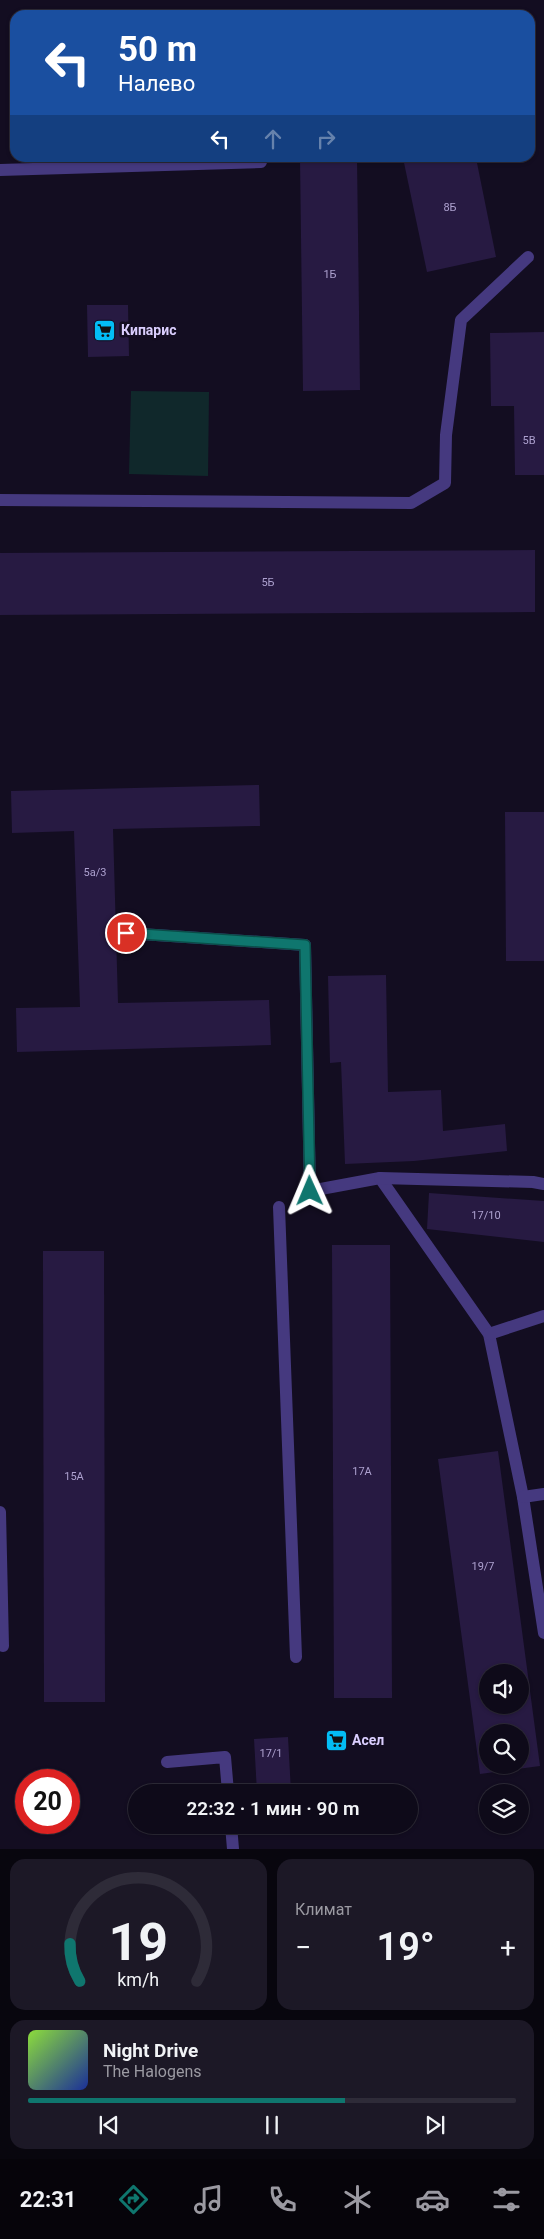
<!DOCTYPE html>
<html lang="ru">
<meta charset="utf-8">
<style>
body{margin:0;font-family:Roboto,sans-serif;background:#1c1826;color:#f1f3f6;height:100vh;display:flex;flex-direction:column;font-size:19px;white-space:nowrap}
*{box-sizing:border-box;margin:0}
p{font-size:16px;color:#9b9aa2}
.icon{flex:none;width:28px;height:28px;fill:none;stroke:currentColor;stroke-width:2;stroke-linecap:round;stroke-linejoin:round}
.map{position:relative;height:1849px;overflow:hidden}
.side{display:flex;flex-direction:column;gap:10px;padding:10px;background:#08060e;flex:1}
.side>*{flex:none}
.guide{position:absolute;left:10px;top:10px;width:525px;height:152px;border-radius:15px;box-shadow:0 1px 4px #0004,0 0 0 1px #2e2b38;background:#1a4fa0;color:#fff;overflow:hidden}
.controls{position:absolute;left:479px;top:1664px;display:grid;gap:10px}
.controls a{display:grid;place-items:center;width:50px;height:50px;border-radius:50%;background:#0e0a19;box-shadow:0 1px 4px #0004,0 0 0 1px #2e2b38;font-size:25px}
.speed{position:absolute;left:15px;top:1769px;display:flex;gap:10px;font-size:25px;font-weight:700;text-align:center}
.speed>*{display:grid;place-content:center;width:65px;height:65px;border-radius:50%;background:#0e0a19;box-shadow:0 1px 4px #0004,0 0 0 1px #2e2b38;line-height:1}
.speed .limit{border:8px solid #d22;background:#fff;color:#111}
.pin{position:absolute;display:grid;place-items:center;width:42px;height:42px;color:#fff;margin:-21px;border:2px solid #fff;border-radius:50%;box-shadow:0 1px 5px #0007}
.me{position:absolute;width:55px;margin:-28px;rotate:359deg;stroke-linejoin:round;filter:drop-shadow(0 0 4px #0008)}
.turn{display:flex;align-items:center;gap:18px;height:105px;padding:0 25px;font-size:22px}
.turn .icon{width:65px;height:65px;stroke-width:2.5}
.turn b{display:block;font-size:35px;line-height:42px}
.lanes{display:flex;align-items:center;height:48px;padding:0 25px;background:#0003;justify-content:center;gap:25px;direction:ltr}
.lanes .off{opacity:.35}
.big{font-size:38px;font-weight:600;line-height:1.1}
.side .widget{flex:1;display:flex;flex-direction:column;justify-content:center;gap:8px;min-width:0;padding:0 18px;border-radius:15px;background:#1c1826}
.side .dial{align-items:center;gap:0}
.dial svg{height:130px;overflow:visible;fill:none;stroke:#2e2b38;stroke-width:7;stroke-linecap:round;text-anchor:middle}
.dial text{fill:#f1f3f6;stroke:none}
.song{display:flex;align-items:center;gap:15px}
.cover{width:60px;height:60px;border-radius:8px;background:linear-gradient(135deg,hsl(90 70% 55%),hsl(230 70% 35%))}
.played{height:5px;border-radius:2px;background:linear-gradient(90deg,#0f766e 65%,#2e2b38 65%)}
.keys{display:flex;justify-content:space-around;direction:ltr}
.heat{display:flex;justify-content:space-between;align-items:center;font-size:28px;direction:ltr}
.side .tiles{flex:1;display:grid;gap:10px;grid-template-columns:1fr 1fr}
.widget:last-child{grid-column:span 2}
.trip{position:absolute;left:128px;top:1784px;width:290px;height:50px;border-radius:25px;background:#0e0a19;box-shadow:0 1px 4px #0004,0 0 0 1px #2e2b38;font-weight:600;line-height:50px;text-align:center}
.dock{display:flex;height:80px;justify-content:space-around;align-items:center;background:#06040a;color:#9b9aa2}
.dock .icon{width:35px;height:35px}
.dock .current{color:#0f766e}
.dock b{font-size:22px;color:#f1f3f6}
.map>svg:first-child{display:block}
</style>
<div class="map">
<svg width="544" height="1849" viewBox="0 0 544 1849">
<rect width="100%" height="100%" fill="#130d21"/>
<polygon fill="#10282b" points="131,391 209,392 208,476 129,474"/>
<g fill="#271a42" fill-rule="evenodd">
<polygon points="300,158 357,158 360,390 303,391"/>
<polygon points="403,158 476,158 496,257 427,272"/>
<polygon points="87,305 128,305 129,356 88,357"/>
<polygon points="544,332 544,475 515,475 514,406 491,406 490,333"/>
<polygon points="535,550 535,612 0,615 0,553"/>
<polygon points="259,785 260,826 113,829 118,1003 269,1000 271,1045 17,1052 16,1008 80,1007 74,831 12,833 11,791"/>
<polygon points="505,812 544,812 544,961 506,961"/>
<polygon points="386,975 388,1092 441,1090 443,1131 505,1124 507,1151 414,1161 345,1164 341,1062 330,1063 328,976"/>
<polygon points="429,1193 544,1201 544,1242 427,1229"/>
<polygon points="332,1245 390,1245 392,1698 334,1698"/>
<polygon points="43,1251 104,1251 105,1702 44,1702"/>
<path d="M498,1451L540,1766L480,1774L438,1459ZM488,1672H520V1705H488ZM488,1732H520V1765H488Z"/>
<polygon points="288,1737 291,1792 257,1792 254,1739"/>
<polygon points="259,1825 292,1825 293,1833 259,1834"/>
</g>
<g fill="none" stroke-linecap="round" stroke-linejoin="round">
<g stroke="#45397f" stroke-width="12">
<polyline points="0,170 261,162"/>
<polyline points="0,500 411,503 445,483 446,435 461,320 528,257"/>
<polyline points="126,933 305,945 310,1191 380,1178 489,1334 523,1497 544,1633"/>
<polyline points="380,1178 533,1182 544,1184"/>
<polyline points="279,1207 296,1657"/>
<polyline points="489,1334 544,1316"/>
<polyline points="523,1497 544,1494"/>
<polyline points="0,1512 3,1646"/>
<polyline points="167,1762 225,1757 228,1792"/>
<polyline points="231,1825 233,1849"/>
</g>
</g>
<g fill="none" stroke-linecap="round" stroke-linejoin="round">
<defs>
<polyline id="route" points="126,933 305,945 310,1191"/>
</defs>
<use href="#route" stroke="#0a4d48" stroke-width="12"/>
<use href="#route" stroke="#0f766e" stroke-width="9"/>
</g>
<defs>
<symbol id="supermarket-square" viewBox="-11 -11 22 22"><rect x="-9" y="-9" width="18" height="18" rx="4" fill="#03bdf5" stroke="#130d21"/><path d="M-6-5.5h2.5l.6 2H6L4.5 2H-2.5L-4.4-4H-6ZM-1.5 3.2a1.3 1.3 0 1 0 .1 0ZM3 3.2a1.3 1.3 0 1 0 .1 0Z" fill="#111"/></symbol>
</defs>
<g fill-rule="evenodd">
<use href="#supermarket-square" x="92" y="318" width="25" height="25"/>
<use href="#supermarket-square" x="324" y="1728" width="25" height="25"/>
</g>
<g text-anchor="middle" stroke-width="5" stroke-linejoin="round" paint-order="stroke">
<g font-size="11" fill="#ada1cf">
<text x="450" y="211">8Б</text>
<text x="330" y="278">1Б</text>
<text x="529" y="444">5В</text>
<text x="268" y="586">5Б</text>
<text x="95" y="876">5а/3</text>
<text x="486" y="1219">17/10</text>
<text x="362" y="1475">17А</text>
<text x="74" y="1480">15А</text>
<text x="483" y="1570">19/7</text>
<text x="271" y="1757">17/1</text>
</g>
<g font-size="14" font-weight="bold" fill="#dacefe" stroke="#130d21" text-anchor="start">
<text x="121" y="335">Кипарис</text>
<text x="352" y="1745">Асел</text>
</g>
</g>
</svg>
<div class="controls">
<a><svg class="icon" aria-label="sound" viewBox="0 0 24 24"><path d="M4 9h4l5-4v14l-5-4H4zM17 9q2 3 0 6"/></svg></a>
<a><svg class="icon" aria-label="search" viewBox="0 0 24 24"><circle cx="10" cy="10" r="6"/><path d="M15 15l6 6"/></svg></a>
<a><svg class="icon" aria-label="layers" viewBox="0 0 24 24"><path d="M12 4l9 5-9 5-9-5zM3 14l9 5 9-5"/></svg></a>
</div>
<div class="speed"><div class="limit">20</div></div>
<div class="pin" style="left:126px;top:933px;background:#d93025"><svg class="icon" aria-label="arrive" viewBox="0 0 24 24"><path d="M6 21V4h12l-3 4 3 4H6"/></svg></div>
<svg class="me" style="left:310px;top:1191px" viewBox="-20 -20 40 40"><path d="M0-17L14 15 0 8-14 15z" fill="#0f766e" stroke="#fff" stroke-width="4"/></svg>
<div class="trip">22:32 · 1 мин · 90 m</div>
<div class="guide">
<div class="turn"><svg class="icon" aria-label="left" viewBox="0 0 24 24"><path d="M17 20v-9H6M10 6l-5 5 5 5"/></svg><div><b>50 m</b>Налево</div></div>
<div class="lanes"><svg class="icon" aria-label="left" viewBox="0 0 24 24"><path d="M17 20v-9H6M10 6l-5 5 5 5"/></svg><svg class="icon off" aria-label="ahead" viewBox="0 0 24 24"><path d="M12 20V5M6 11l6-6 6 6"/></svg><svg class="icon off" aria-label="right" viewBox="0 0 24 24"><path d="M7 20v-9h11M14 6l5 5-5 5"/></svg></div>
</div>
</div>
<section class="side">
<div class="tiles">
<div class="widget dial"><svg viewBox="0 0 100 80">
<path d="M14 69A42 42 0 1 1 86 69"/>
<path d="M14 69A42 42 0 0 1 8 46" stroke="#0f766e"/>
<text x="50" y="56" font-size="32" font-weight="700">19</text>
<text x="50" y="72" font-size="11">km/h</text>
</svg></div>
<div class="widget"><p>Климат</p>
<div class="heat"><a>−</a><b class="big">19°</b><a>+</a></div>
</div>
<div class="widget">
<div class="song"><i class="cover"></i><div><b>Night Drive</b><p>The Halogens</p></div></div>
<div class="played"></div>
<div class="keys"><svg class="icon" aria-label="previous" viewBox="0 0 24 24"><path d="M18 5L8 12l10 7zM5 5v14"/></svg><svg class="icon" aria-label="pause" viewBox="0 0 24 24"><path d="M8 5v14M16 5v14"/></svg><svg class="icon" aria-label="next" viewBox="0 0 24 24"><path d="M6 5l10 7-10 7zM19 5v14"/></svg></div>
</div>
</div>
</section>
<nav class="dock">
<b>22:31</b>
<svg class="icon current" aria-label="directions" viewBox="0 0 24 24"><path d="M12 3l9 9-9 9-9-9zM9 14v-3h6M13 9l2 2-2 2"/></svg>
<svg class="icon" aria-label="music" viewBox="0 0 24 24"><path d="M9 18V5l10-2v13"/><circle cx="6" cy="18" r="3"/><circle cx="16" cy="16" r="3"/></svg>
<svg class="icon" aria-label="phone" viewBox="0 0 24 24"><path d="M5 4h4l2 5-3 2q2 4 5 5l2-3 5 2v4C11 20 4 13 5 4z"/></svg>
<svg class="icon" aria-label="climate" viewBox="0 0 24 24"><path d="M12 3v18M4 7l16 10M4 17L20 7"/></svg>
<svg class="icon" aria-label="car" viewBox="0 0 24 24"><path d="M5 17H2v-5l4-1 3-4h7l3 4 3 1v5h-3M9 17h6M6 11h13"/><circle cx="7" cy="17" r="2"/><circle cx="17" cy="17" r="2"/></svg>
<svg class="icon" aria-label="filters" viewBox="0 0 24 24"><path d="M4 7h16M4 17h16"/><circle cx="9" cy="7" r="2"/><circle cx="15" cy="17" r="2"/></svg>
</nav>
